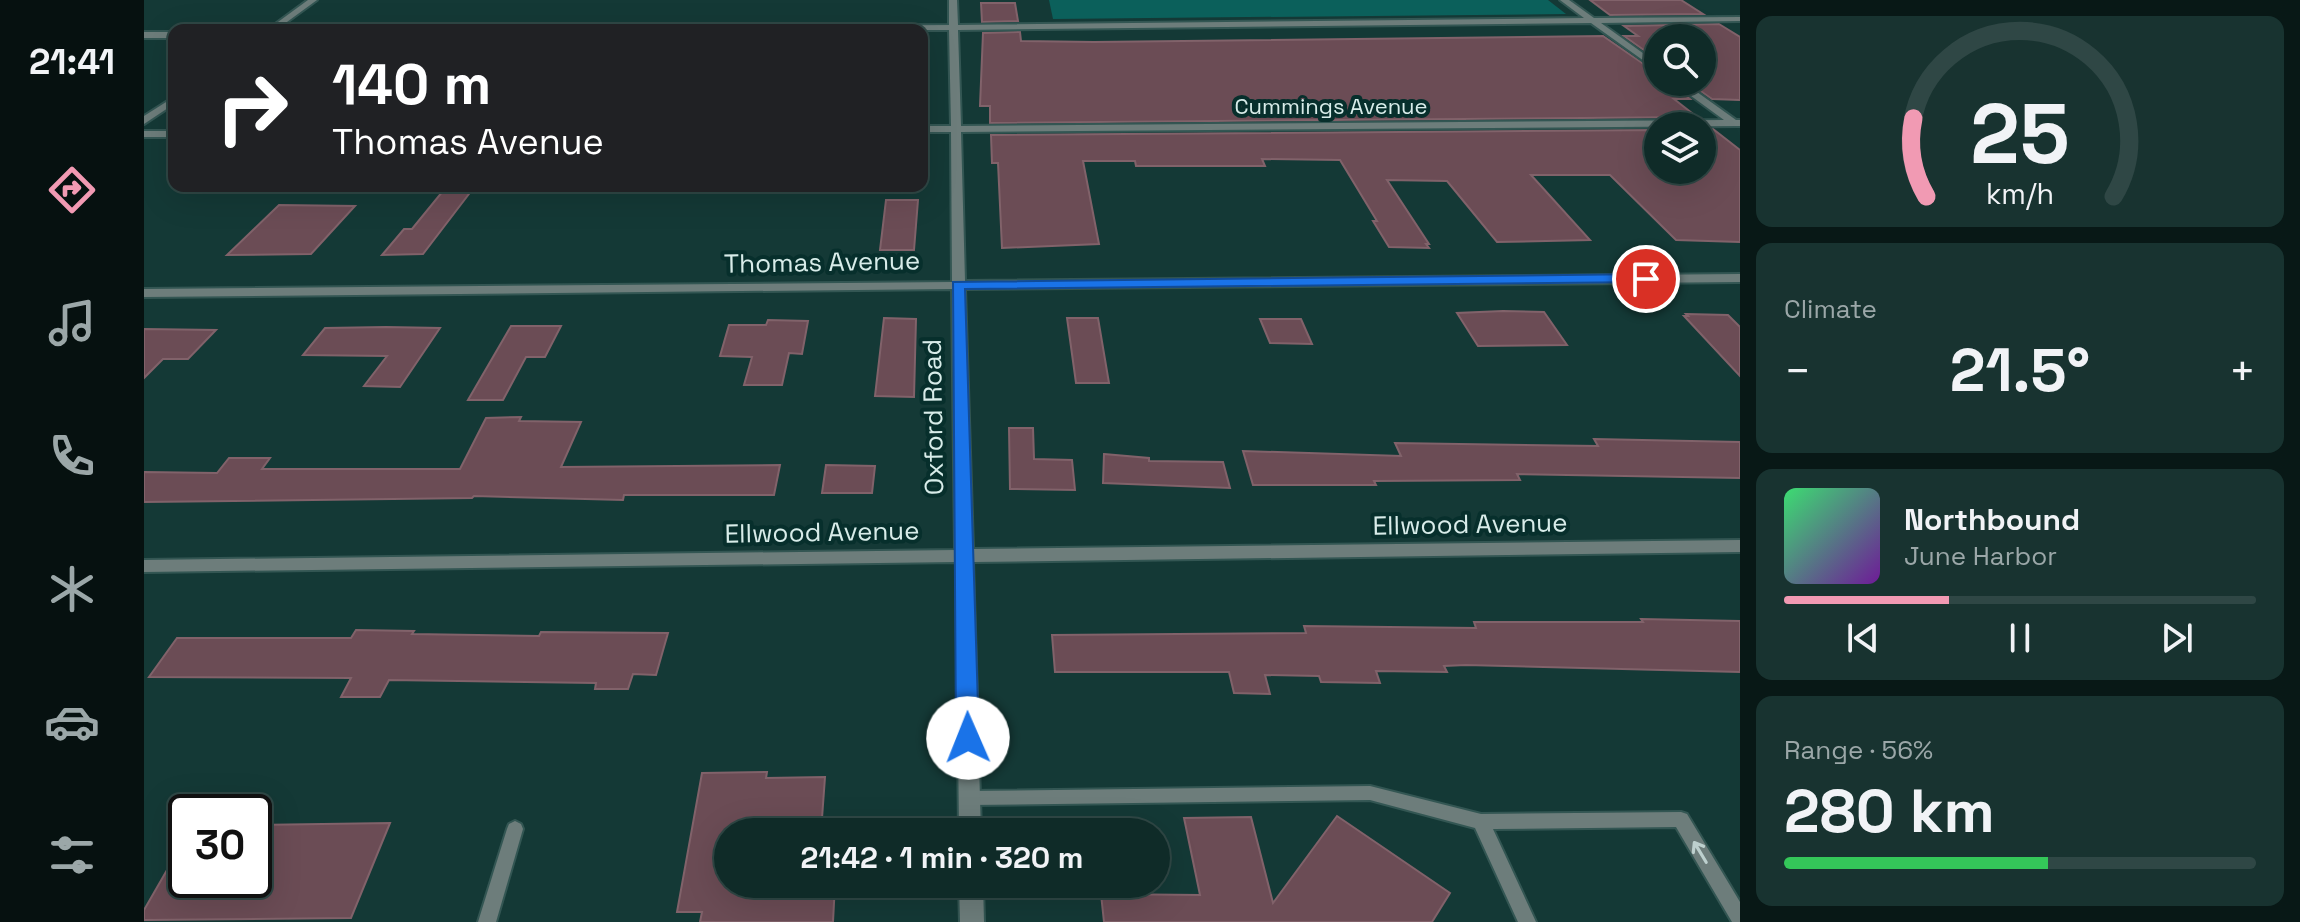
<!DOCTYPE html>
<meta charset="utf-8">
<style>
body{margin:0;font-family:"Space Grotesk",sans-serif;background:#183330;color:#f1f3f6;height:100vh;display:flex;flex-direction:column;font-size:30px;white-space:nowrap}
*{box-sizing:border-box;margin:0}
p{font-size:26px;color:#9ba7a8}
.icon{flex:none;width:44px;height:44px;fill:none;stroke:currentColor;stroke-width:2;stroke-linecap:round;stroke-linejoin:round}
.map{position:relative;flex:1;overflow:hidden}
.side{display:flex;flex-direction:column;gap:16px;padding:16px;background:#081816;width:560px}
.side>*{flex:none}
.top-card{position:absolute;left:24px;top:24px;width:760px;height:168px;border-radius:16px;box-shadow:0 8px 32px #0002,0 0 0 2px #2f4745;background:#202124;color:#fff;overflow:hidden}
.tools{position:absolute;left:1500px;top:24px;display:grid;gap:16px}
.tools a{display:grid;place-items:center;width:72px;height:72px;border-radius:50%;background:#0f2b28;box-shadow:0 8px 32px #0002,0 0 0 2px #2f4745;font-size:40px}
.speed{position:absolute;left:24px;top:794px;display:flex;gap:16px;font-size:40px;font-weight:700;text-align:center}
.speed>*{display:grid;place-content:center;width:104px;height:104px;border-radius:50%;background:#0f2b28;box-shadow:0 8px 32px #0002,0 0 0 2px #2f4745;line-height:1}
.speed .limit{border:4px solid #111;border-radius:12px;background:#fff;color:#111}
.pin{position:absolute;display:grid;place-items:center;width:68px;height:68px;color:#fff;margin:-34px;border:4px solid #fff;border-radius:50%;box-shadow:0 2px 8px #0007}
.me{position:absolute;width:88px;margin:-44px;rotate:359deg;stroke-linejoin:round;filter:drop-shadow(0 0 6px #0008)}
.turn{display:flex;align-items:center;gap:28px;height:168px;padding:0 32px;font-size:36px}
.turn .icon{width:104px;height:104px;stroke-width:2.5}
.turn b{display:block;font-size:56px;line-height:68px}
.big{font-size:60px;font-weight:700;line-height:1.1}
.side .tile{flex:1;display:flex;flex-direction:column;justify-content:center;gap:12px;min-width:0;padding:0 28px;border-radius:16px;background:#183330}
.side .dial{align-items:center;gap:0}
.dial svg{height:208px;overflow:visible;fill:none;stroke:#2f4745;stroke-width:7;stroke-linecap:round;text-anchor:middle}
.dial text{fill:#f1f3f6;stroke:none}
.song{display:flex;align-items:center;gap:24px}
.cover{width:96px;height:96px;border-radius:12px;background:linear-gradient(135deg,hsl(140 70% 55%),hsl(280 70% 35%))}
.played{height:8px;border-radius:4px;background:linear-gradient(90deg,#f19ab3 35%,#2f4745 35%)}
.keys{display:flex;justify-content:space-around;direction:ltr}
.heat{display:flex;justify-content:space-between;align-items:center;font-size:44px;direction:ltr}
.charge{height:12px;border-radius:6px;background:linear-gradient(90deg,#34c759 56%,#2f4745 0)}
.trip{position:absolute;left:570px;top:818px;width:456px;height:80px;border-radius:40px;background:#0f2b28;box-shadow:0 8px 32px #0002,0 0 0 2px #2f4745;font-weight:700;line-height:80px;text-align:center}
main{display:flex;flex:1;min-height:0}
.tabs{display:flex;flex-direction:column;width:144px;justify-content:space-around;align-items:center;background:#061110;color:#9ba7a8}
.tabs .icon{width:56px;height:56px}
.tabs .active{color:#f19ab3}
.tabs b{font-size:36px;color:#f1f3f6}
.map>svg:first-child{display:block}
</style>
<main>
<nav class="tabs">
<b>21:41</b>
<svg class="icon active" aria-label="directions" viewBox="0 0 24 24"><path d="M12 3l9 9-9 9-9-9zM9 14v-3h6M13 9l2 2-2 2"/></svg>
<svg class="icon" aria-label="music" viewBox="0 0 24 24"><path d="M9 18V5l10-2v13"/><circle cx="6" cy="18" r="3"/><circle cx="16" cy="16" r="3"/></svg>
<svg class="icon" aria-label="phone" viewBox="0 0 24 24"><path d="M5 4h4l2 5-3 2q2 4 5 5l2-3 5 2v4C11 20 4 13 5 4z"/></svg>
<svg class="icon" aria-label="climate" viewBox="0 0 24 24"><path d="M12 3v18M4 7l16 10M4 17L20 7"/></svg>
<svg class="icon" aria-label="car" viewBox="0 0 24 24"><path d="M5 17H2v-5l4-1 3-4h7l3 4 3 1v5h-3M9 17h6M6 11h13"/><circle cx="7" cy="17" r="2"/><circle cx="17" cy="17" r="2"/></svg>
<svg class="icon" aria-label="filters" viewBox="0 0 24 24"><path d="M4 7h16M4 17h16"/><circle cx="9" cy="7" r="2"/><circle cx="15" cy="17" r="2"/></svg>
</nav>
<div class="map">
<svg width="1596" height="922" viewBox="0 0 1596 922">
<rect width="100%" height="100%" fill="#143936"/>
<polygon fill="#0b605b" points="905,0 1404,0 1422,14 909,19"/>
<g fill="#6b4c55" stroke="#81626a" stroke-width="2">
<polygon points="1446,0 1537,0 1559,14 1466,15"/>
<polygon points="837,3 871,3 874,21 838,22"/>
<polygon points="1575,24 1596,37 1596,100 1568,99 1544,82 1558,82 1558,38 1514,38 1514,60 1480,36 1494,36 1480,26"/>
<polygon points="876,32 877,41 950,42 1459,36 1514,74 1514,82 1525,82 1546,99 1530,99 1553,117 846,123 846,106 836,106 839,33"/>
<polygon points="1558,129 1569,129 1596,150 1596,242 1532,240 1466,175 1387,175 1446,240 1353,242 1303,181 1243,180 1285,244 1282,244 1285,248 1245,247 1229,221 1233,221 1196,160 1118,159 1121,166 992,166 991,161 939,161 955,244 858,248 854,163 848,163 847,135 1514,130 1514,170 1558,170"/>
<polygon points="303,186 323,186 328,190 279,254 238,255 260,229 268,229"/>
<polygon points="742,200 774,200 770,250 736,250"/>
<polygon points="135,205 211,206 167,254 83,255"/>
<polygon points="1359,311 1400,312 1423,345 1334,346 1313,313"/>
<polygon points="1542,314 1584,315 1596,327 1596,376 1540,316 1544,316"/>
<polygon points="740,318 772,319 770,397 731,396"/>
<polygon points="923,318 954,318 965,383 932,383"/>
<polygon points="1116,319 1157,319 1168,344 1126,343"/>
<polygon points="624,320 664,321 658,354 645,353 638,385 600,385 608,357 576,356 585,325 622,325"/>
<polygon points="367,326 417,326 401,357 382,357 359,400 324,400"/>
<polygon points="242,327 296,328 256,387 220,386 243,356 159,355 181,328"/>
<polygon points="0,329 72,330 44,359 19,359 0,378"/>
<polygon points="377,417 375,421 437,422 417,467 636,465 630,495 480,495 479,500 330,496 328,498 0,502 0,472 73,473 85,458 126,458 118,469 316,469 342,418"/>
<polygon points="865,428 889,428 890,459 928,460 931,490 866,489"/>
<polygon points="1450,439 1596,442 1596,478 1373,474 1376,480 1230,481 1232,485 1109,485 1099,451 1257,456 1251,443 1454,446"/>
<polygon points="960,454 1005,458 1005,461 1079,462 1086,488 959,483"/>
<polygon points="682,465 731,466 728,493 678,493"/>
<polygon points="1497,619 1596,621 1596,672 1322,665 1300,666 1303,672 1232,671 1236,683 1177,682 1175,676 1121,675 1126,694 1090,693 1085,672 911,672 908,635 1162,633 1160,626 1332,628 1330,622 1499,622"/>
<polygon points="212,630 270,631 268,634 395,636 397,632 524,633 512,675 489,674 484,689 451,689 452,683 245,680 236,697 197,697 207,678 5,677 33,638 207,638"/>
<polygon points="623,772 622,778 681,777 677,832 584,832 584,884 691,884 689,922 556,922 558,912 533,912 558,773"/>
<polygon points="1193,816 1306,893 1288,922 960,922 957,894 1056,895 1040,818 1107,817 1129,903"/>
<polygon points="246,823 207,918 0,920 0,910 42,837 42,880 110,880 110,825"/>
</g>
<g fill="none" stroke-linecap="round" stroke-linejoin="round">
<defs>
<g id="service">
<polygon points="1226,786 1337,814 1537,812 1543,814 1596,902 1596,922 1588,922 1532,827 1349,829 1392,922 1374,922 1331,828 1226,800 825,805 819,803 817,798 819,793 825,791"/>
<polygon points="371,821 377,824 379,829 352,922 334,922 363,829 365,824"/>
</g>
<g id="minor">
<polygon points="805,0 813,0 814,25 1440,18 1416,0 1425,0 1450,18 1596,17 1596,21 1457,23 1514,64 1514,71 1447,23 814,30 817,126 1580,120 1528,82 1539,82 1592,120 1596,120 1596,126 817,132 821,281 1596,274 1596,282 821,289 829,549 1596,540 1596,552 829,562 837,832 815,832 812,562 0,572 0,560 811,550 808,289 0,297 0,289 808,282 807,132 778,132 778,126 807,126 805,30 543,30 547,27 805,25"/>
<rect x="0" y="32" width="30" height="6"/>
<rect x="0" y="131" width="30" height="6"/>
<polygon points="815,884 839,884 840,922 816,922"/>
</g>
<g id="tertiary">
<polygon points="164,0 173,0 132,30 123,30"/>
<polygon points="30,97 30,104 0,124 0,116"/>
</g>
</defs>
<use href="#service" stroke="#335653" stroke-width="4"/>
<use href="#minor" stroke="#335653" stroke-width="4"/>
<use href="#tertiary" stroke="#335653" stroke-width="4"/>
<use href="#service" fill="#6d7d7b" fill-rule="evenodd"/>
<use href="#minor" fill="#6d7d7b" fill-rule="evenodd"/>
<use href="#tertiary" fill="#6d7d7b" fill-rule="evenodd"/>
</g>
<defs><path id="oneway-shaft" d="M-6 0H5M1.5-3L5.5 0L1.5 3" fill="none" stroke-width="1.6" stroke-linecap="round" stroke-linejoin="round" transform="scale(2)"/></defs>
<use stroke="#bdd0ce" href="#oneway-shaft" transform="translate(1556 852) rotate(-121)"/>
<polygon fill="#1a73e8" stroke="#114b97" stroke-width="2" points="1502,274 1510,279 1508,282 821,289 835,738 832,745 824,748 815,745 812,738 809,282"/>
<g text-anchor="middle" stroke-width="8" stroke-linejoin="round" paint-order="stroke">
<g font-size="22" fill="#d8ece9" stroke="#072f2c">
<text x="1187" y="114">Cummings Avenue</text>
</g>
<g font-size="26" fill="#d8ece9" stroke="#072f2c">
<text transform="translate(678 262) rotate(-1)" y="9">Thomas Avenue</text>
<text transform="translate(789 417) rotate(-91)" y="9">Oxford Road</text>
<text transform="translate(1326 524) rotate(-1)" y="9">Ellwood Avenue</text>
<text transform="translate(678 532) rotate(-1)" y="9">Ellwood Avenue</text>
</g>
</g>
</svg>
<div class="tools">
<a><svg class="icon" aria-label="search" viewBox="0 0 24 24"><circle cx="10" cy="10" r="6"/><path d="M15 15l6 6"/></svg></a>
<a><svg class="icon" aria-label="layers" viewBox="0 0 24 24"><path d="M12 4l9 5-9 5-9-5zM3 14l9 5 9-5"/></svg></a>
</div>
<div class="speed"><div class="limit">30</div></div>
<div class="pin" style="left:1502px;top:279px;background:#d93025"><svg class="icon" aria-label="arrive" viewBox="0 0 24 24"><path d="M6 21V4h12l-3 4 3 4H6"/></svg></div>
<svg class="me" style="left:824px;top:738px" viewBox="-20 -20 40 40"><circle r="19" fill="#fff"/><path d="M0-13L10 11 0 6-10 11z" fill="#1a73e8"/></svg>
<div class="trip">21:42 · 1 min · 320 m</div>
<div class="top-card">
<div class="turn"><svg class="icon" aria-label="right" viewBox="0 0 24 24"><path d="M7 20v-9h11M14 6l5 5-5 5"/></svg><div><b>140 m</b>Thomas Avenue</div></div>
</div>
</div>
<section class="side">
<div class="tile dial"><svg viewBox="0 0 100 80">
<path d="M14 69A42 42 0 1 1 86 69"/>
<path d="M14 69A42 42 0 0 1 9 39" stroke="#f19ab3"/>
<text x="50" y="56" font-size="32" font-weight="700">25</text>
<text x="50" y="72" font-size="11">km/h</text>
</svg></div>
<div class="tile"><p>Climate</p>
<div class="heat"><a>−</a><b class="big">21.5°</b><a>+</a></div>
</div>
<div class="tile">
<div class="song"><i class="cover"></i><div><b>Northbound</b><p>June Harbor</p></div></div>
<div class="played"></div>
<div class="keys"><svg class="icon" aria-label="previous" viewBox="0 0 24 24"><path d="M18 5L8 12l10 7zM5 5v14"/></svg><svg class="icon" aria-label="pause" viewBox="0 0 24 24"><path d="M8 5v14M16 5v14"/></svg><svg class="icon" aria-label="next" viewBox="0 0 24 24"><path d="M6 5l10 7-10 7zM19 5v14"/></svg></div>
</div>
<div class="tile"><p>Range · 56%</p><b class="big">280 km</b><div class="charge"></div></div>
</section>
</main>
